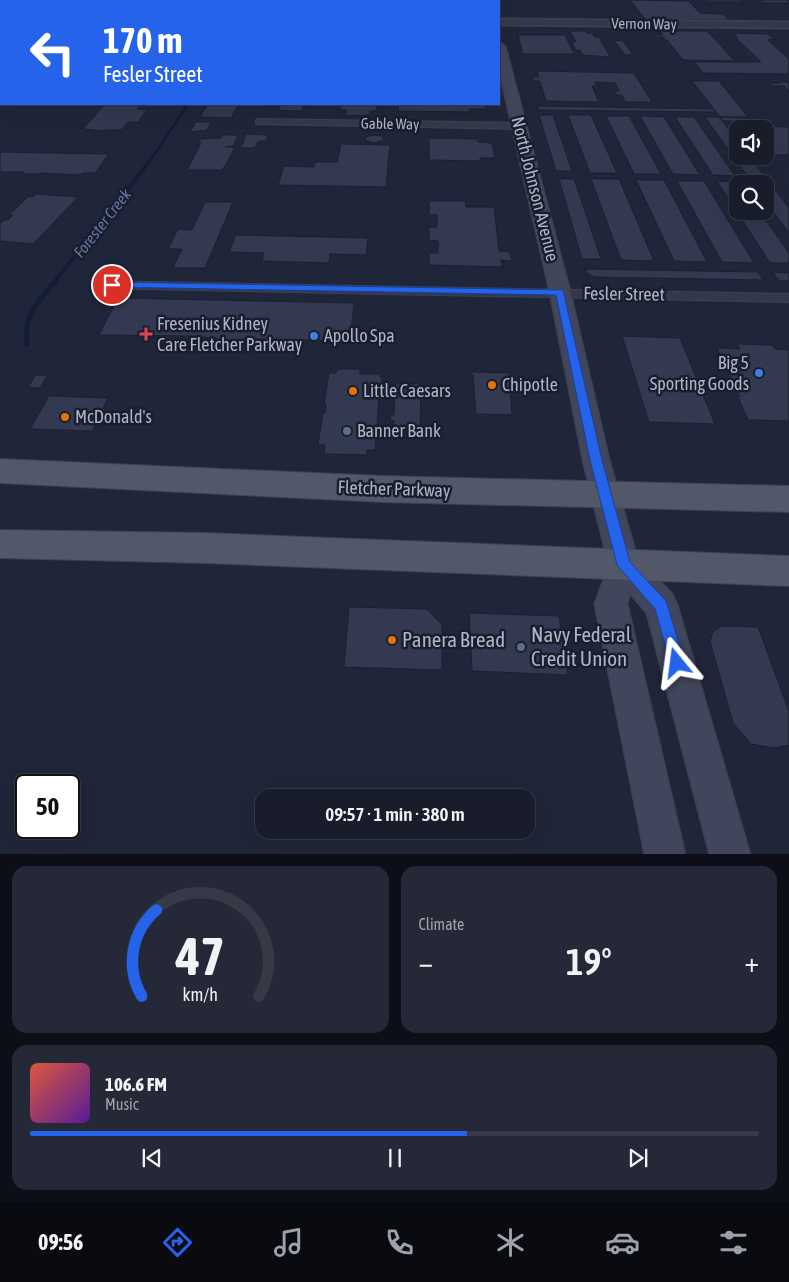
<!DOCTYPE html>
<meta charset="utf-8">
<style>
body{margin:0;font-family:"Asap Condensed",sans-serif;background:#252937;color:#f1f3f6;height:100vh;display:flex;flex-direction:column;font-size:19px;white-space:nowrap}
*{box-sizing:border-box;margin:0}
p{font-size:16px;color:#9fa1a9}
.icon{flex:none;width:28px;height:28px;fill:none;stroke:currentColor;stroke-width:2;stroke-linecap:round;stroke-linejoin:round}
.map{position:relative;height:854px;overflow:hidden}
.details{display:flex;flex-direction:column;gap:12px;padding:12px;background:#0d0f18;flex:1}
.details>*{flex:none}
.hud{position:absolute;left:0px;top:0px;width:500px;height:105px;box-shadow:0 5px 20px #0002,0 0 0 1px #363a47;background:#2563eb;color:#fff;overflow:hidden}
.tools{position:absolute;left:729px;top:120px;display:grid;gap:10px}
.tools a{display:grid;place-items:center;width:45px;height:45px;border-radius:10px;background:#181c2b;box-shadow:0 5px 20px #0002,0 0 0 1px #363a47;font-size:25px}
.speed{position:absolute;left:15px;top:774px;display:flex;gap:10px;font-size:25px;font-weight:700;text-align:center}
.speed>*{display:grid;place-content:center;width:65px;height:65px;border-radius:50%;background:#181c2b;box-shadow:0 5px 20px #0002,0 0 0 1px #363a47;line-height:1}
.speed .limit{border:2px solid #111;border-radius:8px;background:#fff;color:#111}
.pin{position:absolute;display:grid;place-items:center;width:42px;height:42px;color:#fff;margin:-21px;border:2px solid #fff;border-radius:50%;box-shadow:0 1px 5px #0007}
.me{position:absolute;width:55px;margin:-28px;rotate:344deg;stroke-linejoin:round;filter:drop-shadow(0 0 4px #0008)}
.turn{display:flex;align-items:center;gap:18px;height:105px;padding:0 20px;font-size:22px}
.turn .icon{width:65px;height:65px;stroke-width:2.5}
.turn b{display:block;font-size:35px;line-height:42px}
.big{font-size:38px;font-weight:600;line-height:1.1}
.details .widget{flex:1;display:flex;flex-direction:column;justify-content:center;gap:8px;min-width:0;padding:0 18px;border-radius:15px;background:#252937}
.details .dial{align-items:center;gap:0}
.dial svg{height:130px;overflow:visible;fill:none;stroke:#363a47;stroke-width:7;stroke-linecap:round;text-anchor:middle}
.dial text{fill:#f1f3f6;stroke:none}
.song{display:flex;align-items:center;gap:15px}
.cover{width:60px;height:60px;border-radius:8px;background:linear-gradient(135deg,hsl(10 70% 55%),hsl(270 70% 35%))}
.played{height:5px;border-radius:2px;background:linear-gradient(90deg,#2563eb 60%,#363a47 60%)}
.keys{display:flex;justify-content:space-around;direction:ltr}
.heat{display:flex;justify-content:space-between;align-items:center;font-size:28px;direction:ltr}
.details .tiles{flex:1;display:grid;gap:12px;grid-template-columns:1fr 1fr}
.widget:last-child{grid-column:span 2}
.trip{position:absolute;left:255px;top:789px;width:280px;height:50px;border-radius:15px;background:#181c2b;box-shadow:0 5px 20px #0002,0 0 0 1px #363a47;font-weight:600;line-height:50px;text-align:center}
.tab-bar{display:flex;height:80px;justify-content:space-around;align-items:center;background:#0a0b11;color:#9fa1a9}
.tab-bar .icon{width:35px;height:35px}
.tab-bar .current{color:#2563eb}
.tab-bar b{font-size:22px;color:#f1f3f6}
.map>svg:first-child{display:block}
</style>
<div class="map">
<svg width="789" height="855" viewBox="0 0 789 855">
<rect width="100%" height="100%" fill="#202639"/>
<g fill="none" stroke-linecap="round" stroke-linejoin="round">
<polyline stroke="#141b36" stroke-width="3" points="148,164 188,104"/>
<polyline stroke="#141b36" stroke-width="4" points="56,280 149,162"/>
<path stroke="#141b36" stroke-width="5" d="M27,344C23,313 39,301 57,279"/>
</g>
<g fill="#323950" stroke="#1b2030">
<rect x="336" y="0" width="111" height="1"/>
<polygon points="630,0 688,1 700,13 723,14 729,20 646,20"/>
<polygon points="704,0 741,0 744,2 707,2"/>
<polygon points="760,0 788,0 789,3 764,3"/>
<polygon points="570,31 585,31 587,33 592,33 595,37 599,37 610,57 583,55 580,50 576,50 572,42 576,42"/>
<polygon points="660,31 707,31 735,61 683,60 667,40 660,38 665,37 655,37 653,35 663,35"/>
<polygon points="734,33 768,34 774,39 768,40 789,59 789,74 704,73 699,70 701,70 695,63 690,62 761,62 735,37 737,37"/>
<polygon points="518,35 565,35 574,54 523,54"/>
<polygon points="614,40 623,41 633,55 625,55"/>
<polygon points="537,71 634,73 652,102 625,102 622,95 617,95 615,91 619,91 615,83 595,82 597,86 592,86 599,102 546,101 540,81 534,81 532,77 539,77"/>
<polygon points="692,81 719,81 748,117 720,117"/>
<polygon points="780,82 789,82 789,91 784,86 773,86 770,83 781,83"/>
<polygon points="105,104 142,104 137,109 147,110 138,122 128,122 121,130 106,130 104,131 83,129"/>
<polygon points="208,104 234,104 233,105 238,105 231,118 200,117"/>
<polygon points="266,104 310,104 309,106 303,106 302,111 290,111 278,110 280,106 265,106"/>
<polygon points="342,104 377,104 376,111 370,111 369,115 345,116 347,110 340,110"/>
<polygon points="399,104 485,104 486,109 469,109 470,112 398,111"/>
<polygon points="538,106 713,109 716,112 539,110"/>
<polygon points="539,115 553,115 572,171 556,171"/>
<polygon points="568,115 591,115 617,173 590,173"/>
<polygon points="606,116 629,116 661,174 634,174"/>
<polygon points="640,116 664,117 700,175 673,174"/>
<polygon points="675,117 694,117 735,176 713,175"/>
<polygon points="705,117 719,117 738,141 738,156 749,156 789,208 789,233 765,200 765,184 753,184"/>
<polygon points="720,117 741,118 744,121 723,121"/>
<polygon points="196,122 210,122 210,124 207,130 190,132"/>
<polygon points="750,126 789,127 789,155 773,155 765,144 765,129 752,129"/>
<polygon points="246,134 268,135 266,141 258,141 255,148 241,148"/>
<polygon points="223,135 238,135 233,146 225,147 235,147 226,165 221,170 187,170 201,143 199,143 200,139 221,138"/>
<polygon points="373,135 382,136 384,140 374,143 365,140 366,137"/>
<polygon points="429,138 477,139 478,142 492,143 495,158 480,158 480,161 429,160"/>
<polygon points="341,144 390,145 386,187 278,185 284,166 314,167 315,162 337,162"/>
<polygon points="0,152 109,154 95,173 82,173 80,175 41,173 39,174 23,174 24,172 0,172"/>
<polygon points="559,179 574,179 601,259 582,259"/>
<polygon points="591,179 619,179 654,261 621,260"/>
<polygon points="636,180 664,180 707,262 674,261"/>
<polygon points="677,181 704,181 754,263 722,262"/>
<polygon points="717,181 739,182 740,184 738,184 738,211 759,211 789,253 789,263 770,263"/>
<polygon points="36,194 78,197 33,244 0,241 0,224 4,220 8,220 13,215 9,215 29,196 33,197"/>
<polygon points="429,201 465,201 466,207 494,207 499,251 510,252 512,261 501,260 502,267 429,265 429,253 438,253 438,241 429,240 429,227 437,227 437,215 429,215"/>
<polygon points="205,202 233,202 205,268 173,268 182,249 168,249 178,229 192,230"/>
<polygon points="236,235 368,238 366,255 330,254 329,263 262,261 264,253 229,252"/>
<polygon points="586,269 758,272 763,280 594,277 587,273"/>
<polygon points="773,272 789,273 789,281 778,280"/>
<polygon points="118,298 354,303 350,338 343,341 262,339 216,340 216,338 189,336 99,335"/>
<polygon points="622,336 680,338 715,424 649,422"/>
<polygon points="737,344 773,345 775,349 789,350 789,421 748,420 738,397 740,397 717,348 740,349"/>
<polygon points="337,369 360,369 360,374 380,374 380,377 382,377 382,384 380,384 375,450 367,450 367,455 324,454 325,445 318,445 323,413 325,413 326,404 324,404 329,373 336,373"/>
<polygon points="471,372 509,373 512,415 476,414 473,375 471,375"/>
<polygon points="36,375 47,376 40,388 28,387"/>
<polygon points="396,383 421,384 420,432 393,432 394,421 390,421 391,415 394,415"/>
<polygon points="49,396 108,398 92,431 30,429"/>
<polygon points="349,607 427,609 442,625 442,670 344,667"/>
<polygon points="469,613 559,616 568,675 472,671"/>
<polygon points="722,626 758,627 789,711 789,745 773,748 751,744 733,723 710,641 713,632"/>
</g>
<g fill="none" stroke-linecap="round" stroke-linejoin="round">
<defs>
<g id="minor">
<polygon points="259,119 520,123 525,126 520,129 256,124 256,120"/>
<polygon points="99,281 789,294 789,302 94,288 92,285 94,282"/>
</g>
<g id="tertiary">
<polygon points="499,19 789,22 789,28 499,25"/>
<rect x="0" y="26" width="1" height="6"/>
</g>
<g id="secondary">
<rect x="484" y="0" width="10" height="1"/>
<polygon points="499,43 505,46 570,292 609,460 637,558 672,594 677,605 750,855 710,855 647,613 630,593 627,604 685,855 645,855 595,604 609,565 583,460 550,292 499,69"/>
</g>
<g id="primary">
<polygon points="0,459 382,476 789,486 789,512 382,502 0,483"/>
<polygon points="0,530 206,533 789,556 789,586 206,563 0,558"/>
</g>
</defs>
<use href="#minor" stroke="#3d4253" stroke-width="2"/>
<use href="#tertiary" stroke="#3d4253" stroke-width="3"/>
<use href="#secondary" stroke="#3d4253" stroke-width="3"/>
<use href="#primary" stroke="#3d4253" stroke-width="2"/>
<use href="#minor" fill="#343849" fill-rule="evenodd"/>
<use href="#tertiary" fill="#343849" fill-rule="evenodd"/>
<use href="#secondary" fill="#42465c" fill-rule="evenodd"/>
<use href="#primary" fill="#52576a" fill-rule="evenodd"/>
</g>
<polygon fill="#2563eb" stroke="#184099" points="112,282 563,290 602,460 630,562 666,601 685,663 683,669 677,671 672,669 655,609 617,565 590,460 556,295 109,287 109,283"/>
<path fill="#e0444e" stroke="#191e2e" stroke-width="2" d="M143.5 326.5h5v5h5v5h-5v5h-5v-5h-5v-5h5z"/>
<g fill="#3f7fe0" stroke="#191e2e" stroke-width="2">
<circle cx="314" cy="336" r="5"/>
<circle cx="759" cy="373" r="5"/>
</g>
<g fill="#e8710a" stroke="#191e2e" stroke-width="2">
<circle cx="492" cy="385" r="5"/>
<circle cx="353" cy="391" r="5"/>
<circle cx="65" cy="417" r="5"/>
<circle cx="392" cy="640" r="5"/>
</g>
<g fill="#5c6f8a" stroke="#191e2e" stroke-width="2">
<circle cx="347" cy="431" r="5"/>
<circle cx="521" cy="647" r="5"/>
</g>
<g text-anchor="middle" stroke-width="5" stroke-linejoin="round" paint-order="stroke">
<g font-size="15" fill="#aeb3c6" stroke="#191e2e">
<text transform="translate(644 24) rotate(1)" y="5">Vernon Way</text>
<text transform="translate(390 124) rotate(1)" y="5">Gable Way</text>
</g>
<g font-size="16" font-style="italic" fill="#6674a6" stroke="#191e2e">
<text transform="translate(102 223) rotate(-52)" y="6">Forester Creek</text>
</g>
<g font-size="18" fill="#aeb3c6" stroke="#191e2e">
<text transform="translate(535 189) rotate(76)" y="6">North Johnson Avenue</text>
<text transform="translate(624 294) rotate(1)" y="6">Fesler Street</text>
<text transform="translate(394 489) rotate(2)" y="6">Fletcher Parkway</text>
</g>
<g font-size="18" fill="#aeb3c6" stroke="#191e2e" text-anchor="start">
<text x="157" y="330">Fresenius Kidney<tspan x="157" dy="21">Care Fletcher Parkway</tspan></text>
<text x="324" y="342">Apollo Spa</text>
<text x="749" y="369" text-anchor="end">Big 5<tspan x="749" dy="21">Sporting Goods</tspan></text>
<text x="502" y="391">Chipotle</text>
<text x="363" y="397">Little Caesars</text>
<text x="75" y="423">McDonald's</text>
<text x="357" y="437">Banner Bank</text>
</g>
<g font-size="21" fill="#aeb3c6" stroke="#191e2e" text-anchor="start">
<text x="531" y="642">Navy Federal<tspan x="531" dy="24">Credit Union</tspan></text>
<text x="402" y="647">Panera Bread</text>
</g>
</g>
</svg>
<div class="tools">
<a><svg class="icon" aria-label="sound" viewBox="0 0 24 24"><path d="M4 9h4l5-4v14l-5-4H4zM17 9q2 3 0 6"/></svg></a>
<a><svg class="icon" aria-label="search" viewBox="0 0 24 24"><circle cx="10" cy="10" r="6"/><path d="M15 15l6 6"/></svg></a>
</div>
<div class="speed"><div class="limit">50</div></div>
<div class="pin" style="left:112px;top:285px;background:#d93025"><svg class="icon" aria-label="arrive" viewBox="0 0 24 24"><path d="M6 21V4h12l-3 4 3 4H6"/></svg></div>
<svg class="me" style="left:677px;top:663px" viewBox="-20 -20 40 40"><path d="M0-17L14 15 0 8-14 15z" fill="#2563eb" stroke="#fff" stroke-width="4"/></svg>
<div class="trip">09:57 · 1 min · 380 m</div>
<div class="hud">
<div class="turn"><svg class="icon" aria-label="left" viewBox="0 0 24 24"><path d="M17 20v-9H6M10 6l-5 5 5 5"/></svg><div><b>170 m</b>Fesler Street</div></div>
</div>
</div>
<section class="details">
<div class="tiles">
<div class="widget dial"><svg viewBox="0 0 100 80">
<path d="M14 69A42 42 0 1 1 86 69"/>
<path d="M14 69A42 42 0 0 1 23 16" stroke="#2563eb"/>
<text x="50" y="56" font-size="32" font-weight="700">47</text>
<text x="50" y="72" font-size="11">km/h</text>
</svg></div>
<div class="widget"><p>Climate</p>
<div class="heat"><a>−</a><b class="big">19°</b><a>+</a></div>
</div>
<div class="widget">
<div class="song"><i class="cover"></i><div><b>106.6 FM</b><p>Music</p></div></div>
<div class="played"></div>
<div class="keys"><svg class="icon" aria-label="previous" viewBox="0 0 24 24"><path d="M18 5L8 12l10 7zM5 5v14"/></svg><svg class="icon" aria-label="pause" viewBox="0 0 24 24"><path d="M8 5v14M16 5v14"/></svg><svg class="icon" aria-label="next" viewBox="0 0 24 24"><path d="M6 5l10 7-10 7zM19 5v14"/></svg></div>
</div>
</div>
</section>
<nav class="tab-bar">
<b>09:56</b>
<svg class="icon current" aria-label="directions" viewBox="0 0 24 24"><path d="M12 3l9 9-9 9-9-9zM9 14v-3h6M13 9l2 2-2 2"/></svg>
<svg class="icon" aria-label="music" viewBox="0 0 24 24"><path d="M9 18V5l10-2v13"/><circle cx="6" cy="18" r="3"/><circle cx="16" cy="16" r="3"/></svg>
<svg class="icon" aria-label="phone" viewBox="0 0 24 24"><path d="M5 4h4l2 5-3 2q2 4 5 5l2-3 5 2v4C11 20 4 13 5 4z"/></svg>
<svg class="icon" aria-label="climate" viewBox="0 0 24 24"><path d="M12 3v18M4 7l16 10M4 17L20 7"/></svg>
<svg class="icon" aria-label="car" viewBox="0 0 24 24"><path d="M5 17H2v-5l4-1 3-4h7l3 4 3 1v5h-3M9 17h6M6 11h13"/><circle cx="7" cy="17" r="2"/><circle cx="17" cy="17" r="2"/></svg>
<svg class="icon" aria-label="filters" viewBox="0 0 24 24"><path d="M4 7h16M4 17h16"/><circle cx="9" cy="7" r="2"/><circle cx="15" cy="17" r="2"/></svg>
</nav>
